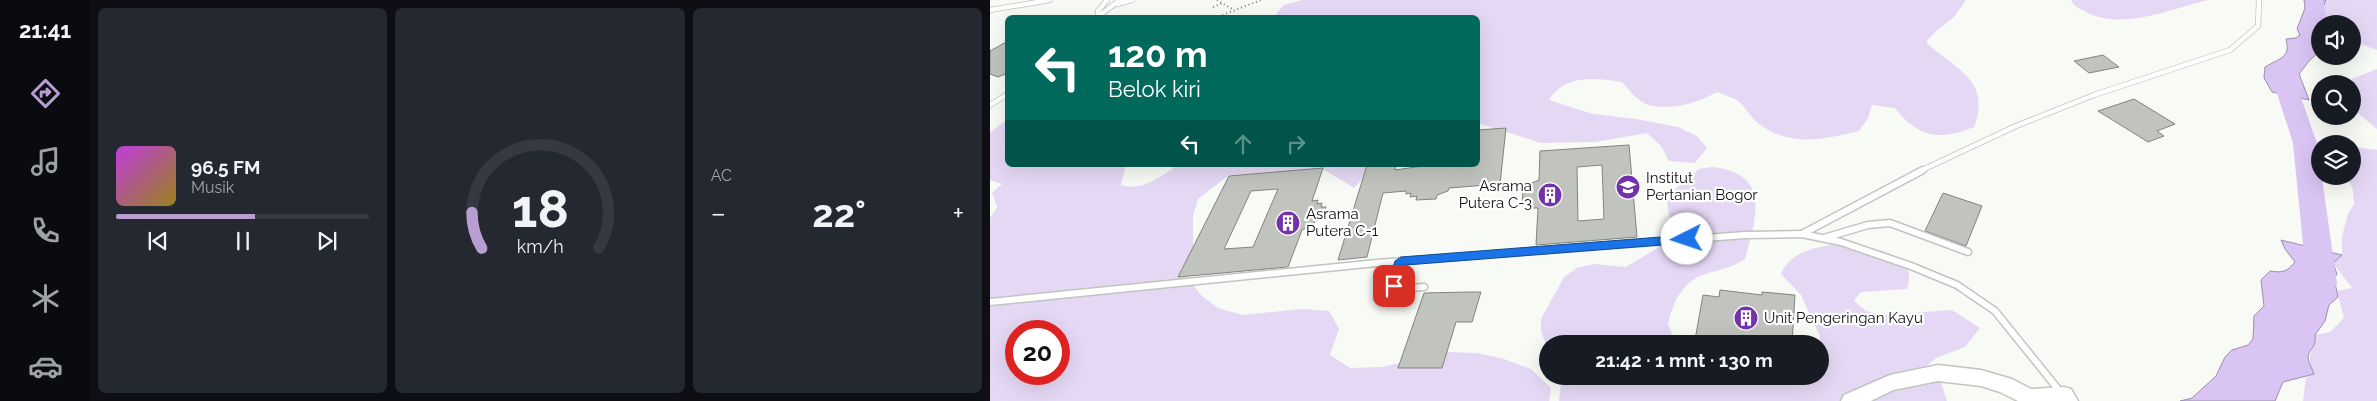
<!DOCTYPE html>
<html lang="id">
<meta charset="utf-8">
<style>
body{margin:0;font-family:Raleway,sans-serif;background:#242831;color:#f1f3f6;height:100vh;display:flex;flex-direction:column;font-size:19px;white-space:nowrap}
*{box-sizing:border-box;margin:0}
p{font-size:16px;color:#9ea1a6}
.icon{flex:none;width:28px;height:28px;fill:none;stroke:currentColor;stroke-width:2;stroke-linecap:round;stroke-linejoin:round}
.map{position:relative;flex:1;overflow:hidden}
.panel{display:flex;flex-direction:column;gap:8px;padding:8px;background:#0d0f14;width:900px}
.panel>*{flex:none}
.guide{position:absolute;left:15px;top:15px;width:475px;height:152px;border-radius:8px;box-shadow:0 5px 20px #0002;background:#00695c;color:#fff;overflow:hidden}
.tools{position:absolute;left:1321px;top:15px;display:grid;gap:10px}
.tools a{display:grid;place-items:center;width:50px;height:50px;border-radius:50%;background:#171b24;box-shadow:0 5px 20px #0002;font-size:25px}
.speed{position:absolute;left:15px;top:320px;display:flex;gap:10px;font-size:25px;font-weight:700;text-align:center}
.speed>*{display:grid;place-content:center;width:65px;height:65px;border-radius:50%;background:#171b24;box-shadow:0 5px 20px #0002;line-height:1}
.speed .limit{border:8px solid #d22;background:#fff;color:#111}
.pin{position:absolute;display:grid;place-items:center;width:42px;height:42px;color:#fff;margin:-21px;border-radius:10px;box-shadow:0 2px 8px #0006}
.me{position:absolute;width:55px;margin:-28px;rotate:266deg;stroke-linejoin:round;filter:drop-shadow(0 0 4px #0008)}
.turn{display:flex;align-items:center;gap:18px;height:105px;padding:0 20px;font-size:22px}
.turn .icon{width:65px;height:65px;stroke-width:2.5}
.turn b{display:block;font-size:35px;line-height:42px}
.lanes{display:flex;align-items:center;height:48px;padding:0 20px;background:#0003;justify-content:center;gap:25px;direction:ltr}
.lanes .off{opacity:.35}
.big{font-size:38px;font-weight:700;line-height:1.1}
.panel .card{flex:1;display:flex;flex-direction:column;justify-content:center;gap:8px;min-width:0;padding:0 18px;border-radius:8px;background:#242831}
.panel .dial{align-items:center;gap:0}
.dial svg{height:130px;overflow:visible;fill:none;stroke:#363941;stroke-width:7;stroke-linecap:round;text-anchor:middle}
.dial text{fill:#f1f3f6;stroke:none}
.song{display:flex;align-items:center;gap:15px}
.cover{width:60px;height:60px;border-radius:8px;background:linear-gradient(135deg,hsl(290 70% 55%),hsl(50 70% 35%))}
.played{height:5px;border-radius:2px;background:linear-gradient(90deg,#b89dd3 55%,#363941 55%)}
.keys{display:flex;justify-content:space-around;direction:ltr}
.heat{display:flex;justify-content:space-between;align-items:center;font-size:28px;direction:ltr}
.panel .tiles{flex:1;display:grid;gap:8px;grid-template-columns:repeat(3,1fr)}
.trip{position:absolute;left:549px;top:335px;width:290px;height:50px;border-radius:25px;background:#171b24;box-shadow:0 5px 20px #0002;font-weight:700;line-height:50px;text-align:center}
main{display:flex;flex:1;min-height:0}
.menu{display:flex;flex-direction:column;width:90px;justify-content:space-around;align-items:center;background:#090b0e;color:#9ea1a6}
.menu .icon{width:35px;height:35px}
.menu .selected{color:#b89dd3}
.menu b{font-size:22px;color:#f1f3f6}
.map>svg:first-child{display:block}
</style>
<main>
<nav class="menu">
<b>21:41</b>
<svg class="icon selected" aria-label="directions" viewBox="0 0 24 24"><path d="M12 3l9 9-9 9-9-9zM9 14v-3h6M13 9l2 2-2 2"/></svg>
<svg class="icon" aria-label="music" viewBox="0 0 24 24"><path d="M9 18V5l10-2v13"/><circle cx="6" cy="18" r="3"/><circle cx="16" cy="16" r="3"/></svg>
<svg class="icon" aria-label="phone" viewBox="0 0 24 24"><path d="M5 4h4l2 5-3 2q2 4 5 5l2-3 5 2v4C11 20 4 13 5 4z"/></svg>
<svg class="icon" aria-label="climate" viewBox="0 0 24 24"><path d="M12 3v18M4 7l16 10M4 17L20 7"/></svg>
<svg class="icon" aria-label="car" viewBox="0 0 24 24"><path d="M5 17H2v-5l4-1 3-4h7l3 4 3 1v5h-3M9 17h6M6 11h13"/><circle cx="7" cy="17" r="2"/><circle cx="17" cy="17" r="2"/></svg>
</nav>
<section class="panel">
<div class="tiles">
<div class="card">
<div class="song"><i class="cover"></i><div><b>96.5 FM</b><p>Musik</p></div></div>
<div class="played"></div>
<div class="keys"><svg class="icon" aria-label="previous" viewBox="0 0 24 24"><path d="M18 5L8 12l10 7zM5 5v14"/></svg><svg class="icon" aria-label="pause" viewBox="0 0 24 24"><path d="M8 5v14M16 5v14"/></svg><svg class="icon" aria-label="next" viewBox="0 0 24 24"><path d="M6 5l10 7-10 7zM19 5v14"/></svg></div>
</div>
<div class="card dial"><svg viewBox="0 0 100 80">
<path d="M14 69A42 42 0 1 1 86 69"/>
<path d="M14 69A42 42 0 0 1 8 47" stroke="#b89dd3"/>
<text x="50" y="56" font-size="32" font-weight="700">18</text>
<text x="50" y="72" font-size="11">km/h</text>
</svg></div>
<div class="card"><p>AC</p>
<div class="heat"><a>−</a><b class="big">22°</b><a>+</a></div>
</div>
</div>
</section>
<div class="map">
<svg width="1387" height="401" viewBox="0 0 1387 401">
<rect width="100%" height="100%" fill="#f7faf5"/>
<g fill="#e5d8f5" fill-rule="evenodd">
<path d="M312,0H976L964,17L945,32L936,42C965,70 1002,79 984,127C950,141 928,138 905,108L882,105L878,118L869,131C836,139 802,147 772,126C761,119 756,107 748,101C743,97 733,95 727,92C707,103 681,111 659,105C648,102 639,90 632,82C605,78 575,74 559,100L603,114L646,119L688,127L707,136L717,148L705,163L679,161L671,146L657,133L605,142L551,143L488,123V18H283L294,5Z"/>
<path d="M1081,0H1218C1180,9 1133,31 1096,12C1089,8 1084,7 1081,0Z"/>
<polygon points="1323,0 1387,0 1387,50 1363,41 1362,24 1330,24"/>
<polygon points="1387,69 1387,129 1363,109 1362,84 1358,84 1362,79"/>
<path d="M17,120L18,165H136L131,185C151,191 167,179 184,168V165H378V172L364,188L333,169L239,175L208,199L203,216V250L191,270L212,296L228,308L252,315L312,309L339,311L349,329L340,355L360,368L392,367L457,352L487,353L514,359L541,369L561,388L559,401H0V218L7,207L2,193L12,184L0,180V132ZM26,331H69V374H26Z"/>
<path d="M1363,147L1387,150V401H1313L1316,377L1323,374C1316,351 1323,356 1325,335L1340,332L1354,318L1347,291L1362,288L1343,263L1352,255V236L1358,214L1364,204L1363,190L1357,176H1362Z"/>
<path d="M722,167C782,173 766,218 755,259C738,271 716,271 703,280C689,289 681,309 678,324L683,336L691,344H558L557,346L551,332V319L574,277L587,268L604,264L636,267L671,246L679,236L681,225L677,203L681,193L709,169Z"/>
<path d="M851,242C876,249 931,249 917,289L871,292L864,301L876,311L893,315L962,310L990,328L975,347L946,358L937,366L948,373L957,401H569L572,376H830V344H827L830,336L811,295L791,274C802,249 827,249 851,242Z"/>
</g>
<g fill="#d9c4f3" stroke="#9d8eaf">
<path d="M1314,0H1336L1331,12L1336,24H1330V51L1319,61L1309,74L1319,100L1282,92L1274,78L1275,67C1290,58 1301,58 1296,39L1306,38L1310,35L1307,29L1315,8Z"/>
<path d="M1291,240L1352,255L1343,263L1347,274L1344,278L1348,297L1339,305L1335,321L1325,335C1327,348 1318,349 1318,358C1319,363 1322,369 1324,374L1293,382L1285,401H1190L1202,398L1226,376L1235,357L1242,350L1258,345L1263,339L1264,316L1274,306L1271,280L1280,271C1292,273 1297,272 1305,262L1295,249Z"/>
</g>
<g fill="none" stroke-linecap="round" stroke-linejoin="round">
<polygon fill="#d9c4f3" fill-rule="evenodd" points="1315,0 1333,0 1338,24 1330,24 1330,39 1304,78 1327,143 1347,284 1342,292 1332,295 1322,292 1317,284 1303,143 1282,78 1319,26"/>
</g>
<g fill="#c0c3be" stroke="#81847f" fill-rule="evenodd">
<polygon points="18,41 18,73 8,77 0,74 0,51"/>
<polygon points="1113,55 1129,67 1099,73 1084,61"/>
<polygon points="1144,99 1185,124 1167,131 1174,136 1158,142 1108,111"/>
<polygon points="516,128 510,184 459,188 458,191 447,195 446,199 426,200 427,196 420,197 421,193 416,194 416,191 393,193 377,257 348,260 377,165 406,165 405,170 440,165 488,165 488,130"/>
<path d="M639,145L647,237L546,245L548,208H542V205L532,206L533,189L539,188V184L549,180L550,151ZM612,165L614,219L588,221L587,167Z"/>
<path d="M333,168L322,201L328,200L327,204L332,203L331,207H336L331,220L325,221L323,225L312,230L298,267L188,277L239,176ZM288,189L263,247L234,249L261,191Z"/>
<polygon points="953,193 992,206 976,246 935,231"/>
<polygon points="730,290 772,295 772,292 805,295 802,344 736,344 705,340 713,295 729,297"/>
<polygon points="478,292 491,292 482,322 466,322 452,368 408,368 434,293"/>
</g>
<g fill="none" stroke-linecap="round" stroke-linejoin="round">
<defs>
<g id="service-far1">
<polyline points="127,4 142,0"/>
<polyline points="0,10 60,0"/>
<polyline points="108,15 108,11 117,0"/>
<polyline points="106,18 130,0"/>
<polyline points="0,105 18,94"/>
<polyline points="930,171 1026,126 1104,95 1240,50 1268,26 1269,0"/>
</g>
<g id="service">
<polyline points="812,234 933,170"/>
<polyline points="834,238 878,225 900,223 978,252"/>
<polyline points="411,261 404,289 434,287"/>
<polyline points="0,302 387,263 755,235 812,234 851,242 921,266 967,285 1005,311 1072,394"/>
</g>
<polygon id="tertiary" points="948,365 991,370 1022,379 1041,389 1074,387 1081,389 1088,401 1028,401 1010,392 991,386 948,381 903,390 881,401 851,401 854,395 900,375"/>
</defs>
<use href="#service-far1" stroke="#c1c4bf" stroke-width="6"/>
<use href="#service" stroke="#c1c4bf" stroke-width="9"/>
<use href="#tertiary" stroke="#c1c4bf" stroke-width="3"/>
<g stroke="#80827f" stroke-width="2" stroke-dasharray="1 3" stroke-linecap="butt">
<polyline points="227,0 244,10"/>
<polyline points="223,7 233,3"/>
<polyline points="225,18 271,0"/>
</g>
<use href="#service-far1" stroke="#fff" stroke-width="4.5"/>
<use href="#service" stroke="#fff" stroke-width="6"/>
<use href="#tertiary" fill="#fff" fill-rule="evenodd"/>
</g>
<polygon fill="#1a73e8" stroke="#114b97" points="697,235 703,239 697,243 416,265 408,290 399,290 397,286 405,261 411,257"/>
<defs>
<symbol id="university-disc" viewBox="-11 -11 22 22"><circle r="9.5" fill="#7333a8" stroke="#fff"/><path d="M0-5L7-2L0 1L-7-2ZM-4 1L0 2.5L4 1V4Q0 6-4 4Z" fill="#fff"/></symbol>
<symbol id="building-disc" viewBox="-11 -11 22 22"><circle r="9.5" fill="#7333a8" stroke="#fff"/><path d="M-4-6H4V6H1V3H-1V6H-4ZM-2.5-4.3h1.7v1.8h-1.7ZM.8-4.3h1.7v1.8H.8ZM-2.5-1h1.7V.8h-1.7ZM.8-1h1.7V.8H.8Z" fill="#fff"/></symbol>
</defs>
<g fill-rule="evenodd">
<use href="#university-disc" x="624" y="173" width="28" height="28"/>
<use href="#building-disc" x="546" y="181" width="28" height="28"/>
<use href="#building-disc" x="284" y="209" width="28" height="28"/>
<use href="#building-disc" x="742" y="304" width="28" height="28"/>
</g>
<g text-anchor="middle" stroke-width="4.5" stroke-linejoin="round" paint-order="stroke">
<g font-size="15" fill="#101110" stroke="#fff" text-anchor="start">
<text x="656" y="183">Institut<tspan x="656" dy="17">Pertanian Bogor</tspan></text>
<text x="542" y="191" text-anchor="end">Asrama<tspan x="542" dy="17">Putera C-3</tspan></text>
<text x="316" y="219">Asrama<tspan x="316" dy="17">Putera C-1</tspan></text>
<text x="774" y="323">Unit Pengeringan Kayu</text>
</g>
</g>
</svg>
<div class="tools">
<a><svg class="icon" aria-label="sound" viewBox="0 0 24 24"><path d="M4 9h4l5-4v14l-5-4H4zM17 9q2 3 0 6"/></svg></a>
<a><svg class="icon" aria-label="search" viewBox="0 0 24 24"><circle cx="10" cy="10" r="6"/><path d="M15 15l6 6"/></svg></a>
<a><svg class="icon" aria-label="layers" viewBox="0 0 24 24"><path d="M12 4l9 5-9 5-9-5zM3 14l9 5 9-5"/></svg></a>
</div>
<div class="speed"><div class="limit">20</div></div>
<div class="pin" style="left:404px;top:286px;background:#d93025"><svg class="icon" aria-label="arrive" viewBox="0 0 24 24"><path d="M6 21V4h12l-3 4 3 4H6"/></svg></div>
<svg class="me" style="left:697px;top:239px" viewBox="-20 -20 40 40"><circle r="19" fill="#fff"/><path d="M0-13L10 11 0 6-10 11z" fill="#1a73e8"/></svg>
<div class="trip">21:42 · 1 mnt · 130 m</div>
<div class="guide">
<div class="turn"><svg class="icon" aria-label="left" viewBox="0 0 24 24"><path d="M17 20v-9H6M10 6l-5 5 5 5"/></svg><div><b>120 m</b>Belok kiri</div></div>
<div class="lanes"><svg class="icon" aria-label="left" viewBox="0 0 24 24"><path d="M17 20v-9H6M10 6l-5 5 5 5"/></svg><svg class="icon off" aria-label="ahead" viewBox="0 0 24 24"><path d="M12 20V5M6 11l6-6 6 6"/></svg><svg class="icon off" aria-label="right" viewBox="0 0 24 24"><path d="M7 20v-9h11M14 6l5 5-5 5"/></svg></div>
</div>
</div>
</main>
